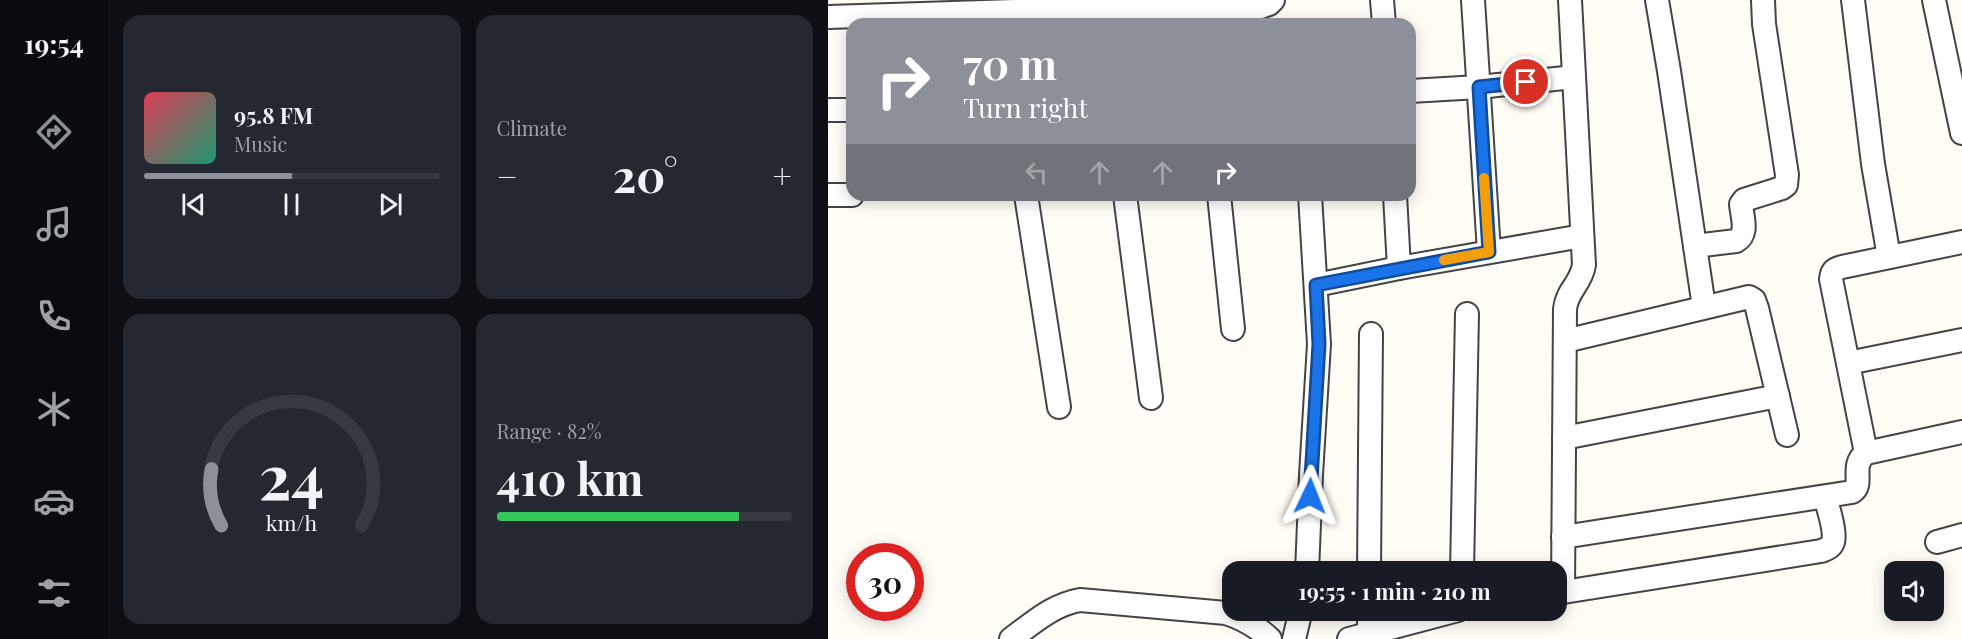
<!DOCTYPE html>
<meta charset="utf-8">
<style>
body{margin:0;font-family:"Playfair Display",serif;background:#242831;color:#f1f3f6;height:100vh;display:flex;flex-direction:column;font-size:22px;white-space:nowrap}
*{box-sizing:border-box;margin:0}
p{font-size:20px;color:#9ea1a6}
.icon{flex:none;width:33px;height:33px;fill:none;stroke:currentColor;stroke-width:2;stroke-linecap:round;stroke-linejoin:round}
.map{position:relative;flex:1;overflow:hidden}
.panel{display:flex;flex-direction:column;gap:15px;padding:15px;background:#0d0f14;width:720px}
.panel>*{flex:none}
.banner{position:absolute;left:18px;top:18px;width:570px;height:183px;border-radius:18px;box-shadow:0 3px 15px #0003;background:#8c9099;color:#fff;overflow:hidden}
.fabs{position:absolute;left:1056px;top:561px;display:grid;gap:12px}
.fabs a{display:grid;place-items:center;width:60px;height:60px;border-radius:12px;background:#171b24;box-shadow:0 3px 15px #0003;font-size:30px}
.speed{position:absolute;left:18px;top:543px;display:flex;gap:12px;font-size:30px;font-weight:700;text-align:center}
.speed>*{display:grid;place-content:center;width:78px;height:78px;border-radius:50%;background:#171b24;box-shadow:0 3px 15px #0003;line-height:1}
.speed .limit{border:9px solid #d22;background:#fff;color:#111}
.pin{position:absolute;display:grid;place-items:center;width:51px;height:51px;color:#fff;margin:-26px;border:3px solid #fff;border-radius:50%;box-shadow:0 2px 6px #0007}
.me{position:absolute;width:66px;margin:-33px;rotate:2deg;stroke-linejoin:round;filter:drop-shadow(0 0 4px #0008)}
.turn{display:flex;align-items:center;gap:21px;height:126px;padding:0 18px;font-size:27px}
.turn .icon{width:78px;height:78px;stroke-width:2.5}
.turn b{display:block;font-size:42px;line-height:51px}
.lanes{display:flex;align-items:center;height:57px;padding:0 18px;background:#0003;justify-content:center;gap:30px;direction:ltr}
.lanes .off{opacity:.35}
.big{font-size:45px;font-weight:700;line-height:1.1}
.panel .card{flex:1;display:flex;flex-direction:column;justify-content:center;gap:9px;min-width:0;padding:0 21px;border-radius:18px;background:#242831}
.panel .dial{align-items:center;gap:0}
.dial svg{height:156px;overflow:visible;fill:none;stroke:#363941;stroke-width:7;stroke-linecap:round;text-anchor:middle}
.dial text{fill:#f1f3f6;stroke:none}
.song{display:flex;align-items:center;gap:18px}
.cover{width:72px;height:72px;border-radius:9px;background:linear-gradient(135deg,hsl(350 70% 55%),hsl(160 70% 35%))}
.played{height:6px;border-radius:3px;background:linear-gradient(90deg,#8c9099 50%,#363941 50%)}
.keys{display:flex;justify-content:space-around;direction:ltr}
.heat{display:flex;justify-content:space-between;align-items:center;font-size:33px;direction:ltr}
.charge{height:9px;border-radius:4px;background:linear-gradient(90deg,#34c759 82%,#363941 0)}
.panel .tiles{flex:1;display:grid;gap:15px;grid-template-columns:repeat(2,1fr)}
.trip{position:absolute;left:394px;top:561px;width:345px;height:60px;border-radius:18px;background:#171b24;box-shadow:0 3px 15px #0003;font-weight:700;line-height:60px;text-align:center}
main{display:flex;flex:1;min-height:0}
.tabs{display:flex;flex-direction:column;width:108px;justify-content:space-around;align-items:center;background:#090b0e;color:#9ea1a6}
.tabs .icon{width:42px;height:42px}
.tabs .current{color:#8c9099}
.tabs b{font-size:27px;color:#f1f3f6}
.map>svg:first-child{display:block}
</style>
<main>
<nav class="tabs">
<b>19:54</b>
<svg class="icon current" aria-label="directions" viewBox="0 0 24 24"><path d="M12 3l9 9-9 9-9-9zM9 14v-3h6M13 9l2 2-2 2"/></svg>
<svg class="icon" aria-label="music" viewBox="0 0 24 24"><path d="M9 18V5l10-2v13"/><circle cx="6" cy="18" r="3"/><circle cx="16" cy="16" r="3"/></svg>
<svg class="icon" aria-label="phone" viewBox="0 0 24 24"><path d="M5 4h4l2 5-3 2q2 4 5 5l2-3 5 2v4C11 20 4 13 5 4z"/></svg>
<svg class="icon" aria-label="climate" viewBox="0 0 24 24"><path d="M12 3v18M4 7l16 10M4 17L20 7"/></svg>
<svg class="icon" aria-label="car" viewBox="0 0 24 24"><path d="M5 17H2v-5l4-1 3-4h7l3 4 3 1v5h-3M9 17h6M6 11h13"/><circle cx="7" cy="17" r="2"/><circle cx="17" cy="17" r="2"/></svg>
<svg class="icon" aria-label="filters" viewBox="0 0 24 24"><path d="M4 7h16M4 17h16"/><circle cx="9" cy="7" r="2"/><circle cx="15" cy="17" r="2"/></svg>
</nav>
<section class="panel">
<div class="tiles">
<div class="card">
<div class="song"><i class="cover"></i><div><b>95.8 FM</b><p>Music</p></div></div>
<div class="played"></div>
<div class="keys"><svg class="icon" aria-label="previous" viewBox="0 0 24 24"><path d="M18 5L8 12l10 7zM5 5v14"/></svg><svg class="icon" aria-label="pause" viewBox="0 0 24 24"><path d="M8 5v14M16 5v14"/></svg><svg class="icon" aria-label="next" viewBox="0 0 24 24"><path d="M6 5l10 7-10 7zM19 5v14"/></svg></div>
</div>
<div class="card"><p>Climate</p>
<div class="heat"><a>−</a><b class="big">20°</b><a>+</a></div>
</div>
<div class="card dial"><svg viewBox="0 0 100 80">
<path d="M14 69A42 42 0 1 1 86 69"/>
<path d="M14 69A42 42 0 0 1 9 40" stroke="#8c9099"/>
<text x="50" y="56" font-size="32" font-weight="700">24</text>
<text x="50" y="72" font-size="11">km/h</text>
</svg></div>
<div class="card"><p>Range · 82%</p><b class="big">410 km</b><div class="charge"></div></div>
</div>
</section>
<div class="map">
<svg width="1134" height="639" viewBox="0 0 1134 639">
<rect width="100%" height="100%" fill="#fffdf5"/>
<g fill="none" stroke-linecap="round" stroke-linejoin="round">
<defs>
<g id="street">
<polyline points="554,0 556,24"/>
<polyline points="645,0 661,252"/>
<polyline points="829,0 841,71 876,307"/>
<polyline points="1025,0 1045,164 1061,257"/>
<polyline points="1106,0 1134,133"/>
<polyline points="0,17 249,9 433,7 441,4 445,0"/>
<polyline points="582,91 651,87 746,77"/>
<polyline points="0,110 24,110"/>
<polyline points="0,195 24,195"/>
<polyline points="198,195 231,407"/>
<polyline points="297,195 323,398"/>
<polyline points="391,195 405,329"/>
<polyline points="567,195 571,268"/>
<path d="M867,246L908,241C921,234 914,217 913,204L916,200L954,188L958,185L959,175L936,24L935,0"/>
<polyline points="488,285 571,268 754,236"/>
<polyline points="737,341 921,297 926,300 929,308 959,435"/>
<polyline points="1020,363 1134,340"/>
<polyline points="736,438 950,396"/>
<path d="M1038,453L1003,279C1004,270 1007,269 1014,267L1134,242"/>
<path d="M735,537L1024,492C1037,484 1021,466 1038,453L1134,432"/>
<polyline points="1109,542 1134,535"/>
<polyline points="479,572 483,475 491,344 482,195"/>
<polyline points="541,572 543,334"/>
<polyline points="634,572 639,314"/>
<path d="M735,592L737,309C739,290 753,284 756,265L742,0"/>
<path d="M729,593L993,551C998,549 1003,548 1005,542C1008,532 1000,507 997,497"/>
<polyline points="541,634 541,610"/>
<path d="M183,639C205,623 224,605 252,600L398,613C416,619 429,626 442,639"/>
<polyline points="466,639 473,610"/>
<polyline points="521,639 630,610"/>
</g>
</defs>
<use href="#street" stroke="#444" stroke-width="26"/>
<use href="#street" stroke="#fff" stroke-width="22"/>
</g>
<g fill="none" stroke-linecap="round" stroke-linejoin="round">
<defs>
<polyline id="route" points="482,496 491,344 488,285 661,252 651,87 698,82"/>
</defs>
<use href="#route" stroke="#114b97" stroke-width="15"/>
<use href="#route" stroke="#1a73e8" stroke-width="10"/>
<polyline stroke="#f59e0b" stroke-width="10" points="616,260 661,252 656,178"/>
</g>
</svg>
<div class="fabs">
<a><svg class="icon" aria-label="sound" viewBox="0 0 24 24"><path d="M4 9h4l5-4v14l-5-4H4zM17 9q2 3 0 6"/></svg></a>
</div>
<div class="speed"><div class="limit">30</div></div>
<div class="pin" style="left:698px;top:82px;background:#d93025"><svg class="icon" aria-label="arrive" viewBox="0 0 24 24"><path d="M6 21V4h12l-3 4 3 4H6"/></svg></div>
<svg class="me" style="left:482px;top:496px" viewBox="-20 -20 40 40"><path d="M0-17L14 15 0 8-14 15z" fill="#1a73e8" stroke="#fff" stroke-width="4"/></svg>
<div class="trip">19:55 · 1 min · 210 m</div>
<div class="banner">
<div class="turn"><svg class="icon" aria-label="right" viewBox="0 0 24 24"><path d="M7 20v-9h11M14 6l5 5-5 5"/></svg><div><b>70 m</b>Turn right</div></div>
<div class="lanes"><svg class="icon off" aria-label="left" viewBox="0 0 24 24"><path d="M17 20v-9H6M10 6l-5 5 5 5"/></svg><svg class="icon off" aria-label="ahead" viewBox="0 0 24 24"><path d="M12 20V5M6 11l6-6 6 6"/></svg><svg class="icon off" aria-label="ahead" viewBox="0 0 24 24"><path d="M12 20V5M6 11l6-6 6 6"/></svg><svg class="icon" aria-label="right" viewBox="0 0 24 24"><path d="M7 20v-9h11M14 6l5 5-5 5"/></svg></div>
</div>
</div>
</main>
